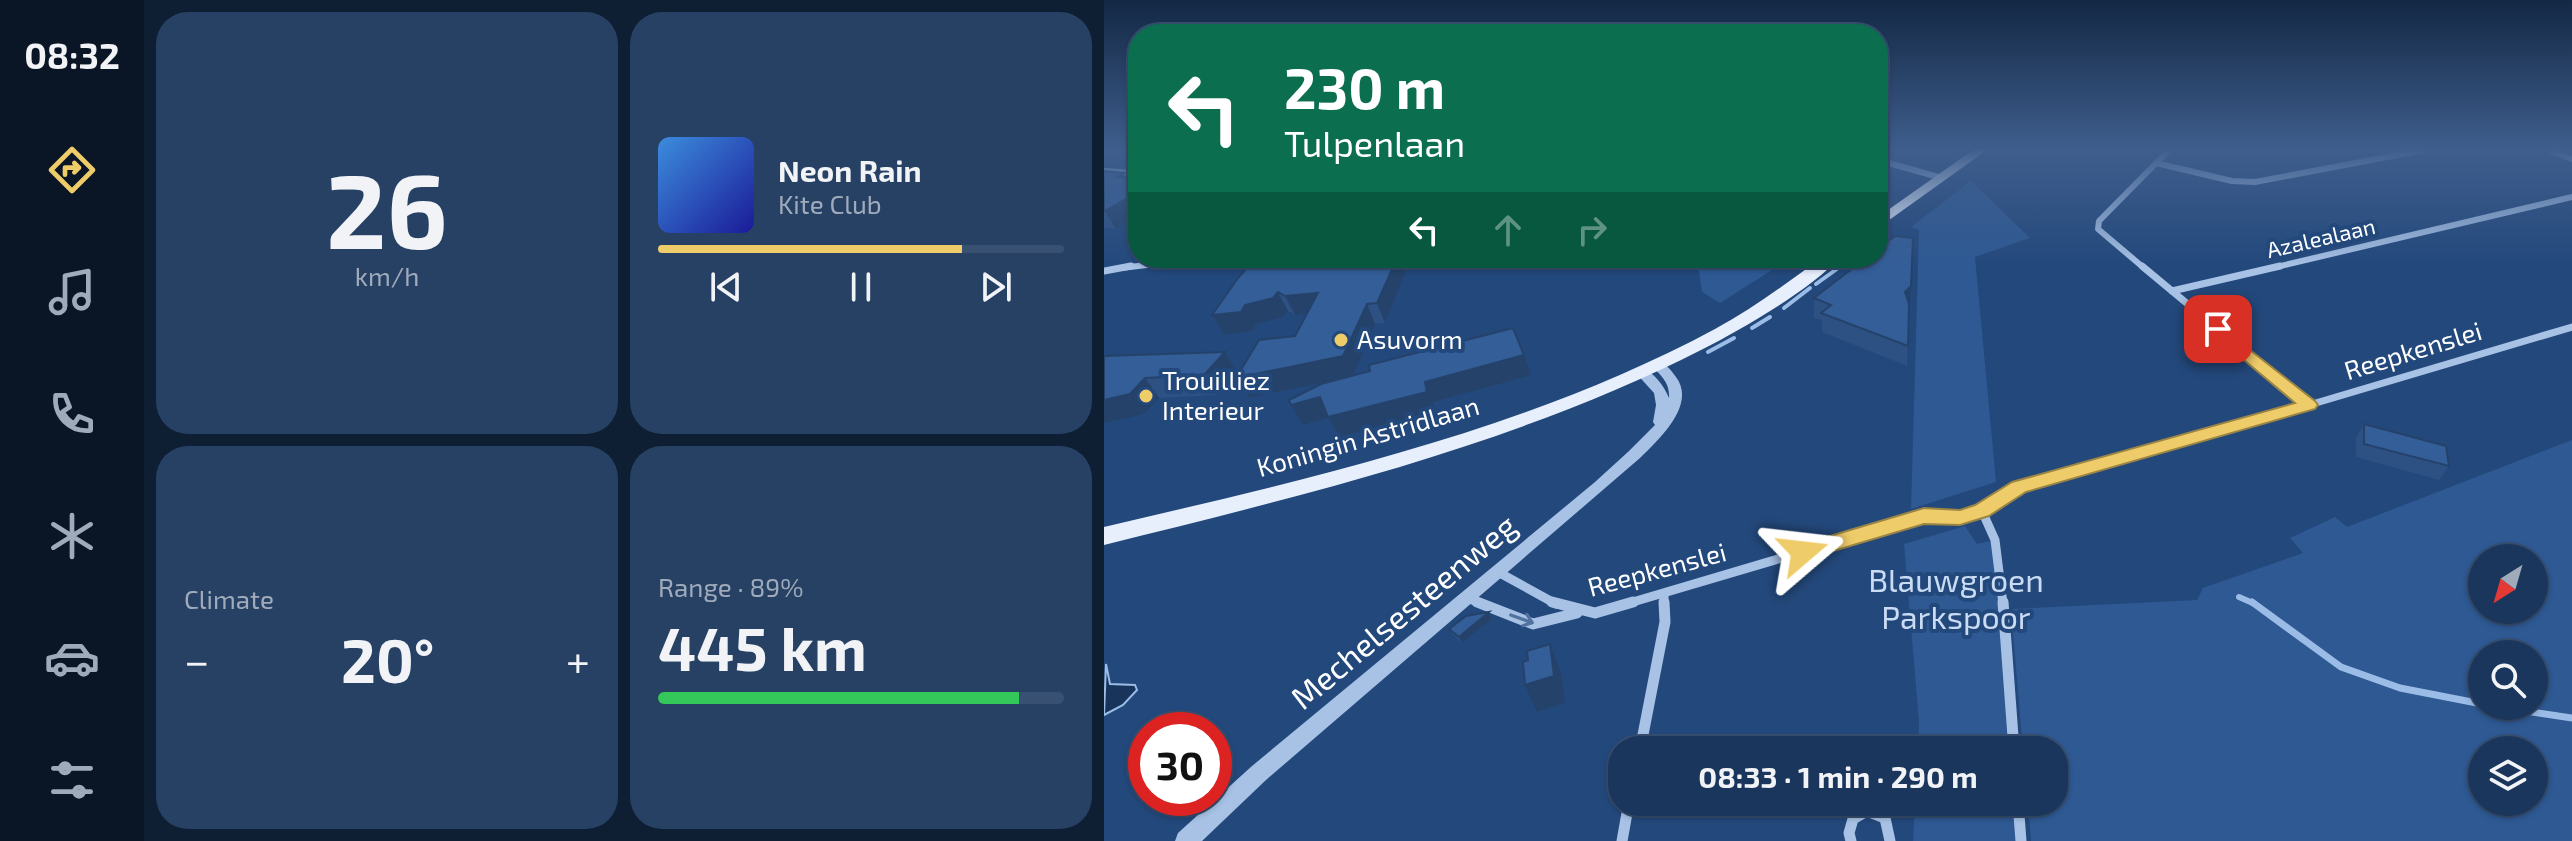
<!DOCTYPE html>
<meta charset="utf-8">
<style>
body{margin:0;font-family:"Exo 2",sans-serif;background:#274165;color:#f1f3f6;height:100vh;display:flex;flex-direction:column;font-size:30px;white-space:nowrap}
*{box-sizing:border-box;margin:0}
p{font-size:26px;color:#9fabbb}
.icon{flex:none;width:44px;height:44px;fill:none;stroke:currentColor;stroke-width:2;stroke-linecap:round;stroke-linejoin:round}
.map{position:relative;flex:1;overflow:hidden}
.details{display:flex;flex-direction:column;gap:12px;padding:12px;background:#0e1e33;width:960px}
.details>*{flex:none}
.hud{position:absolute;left:24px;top:24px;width:760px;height:244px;border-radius:32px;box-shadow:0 2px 6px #0004,0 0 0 2px #385072;background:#0b6e4f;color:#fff;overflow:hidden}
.needle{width:52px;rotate:217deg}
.fabs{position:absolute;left:1364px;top:544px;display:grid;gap:16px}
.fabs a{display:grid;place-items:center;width:80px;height:80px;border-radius:50%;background:#1a365c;box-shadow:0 2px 6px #0004,0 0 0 2px #385072;font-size:40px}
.speed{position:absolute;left:24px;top:712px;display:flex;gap:16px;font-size:40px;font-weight:700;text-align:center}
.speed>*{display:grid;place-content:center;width:104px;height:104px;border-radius:50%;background:#1a365c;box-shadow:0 2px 6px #0004,0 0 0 2px #385072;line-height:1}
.speed .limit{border:12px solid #d22;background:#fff;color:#111}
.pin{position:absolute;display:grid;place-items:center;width:68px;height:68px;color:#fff;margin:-34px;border-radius:16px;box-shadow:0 4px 12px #0006}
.me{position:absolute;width:88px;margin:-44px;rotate:73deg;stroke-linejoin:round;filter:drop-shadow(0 0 6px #0008)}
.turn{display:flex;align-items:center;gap:28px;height:168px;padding:0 24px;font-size:36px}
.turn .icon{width:104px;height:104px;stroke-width:2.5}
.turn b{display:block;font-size:56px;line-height:68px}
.lanes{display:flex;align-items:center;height:76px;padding:0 24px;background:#0003;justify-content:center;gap:40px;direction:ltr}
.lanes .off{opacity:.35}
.big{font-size:60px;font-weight:700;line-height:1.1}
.details .widget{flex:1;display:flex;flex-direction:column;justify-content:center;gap:12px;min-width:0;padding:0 28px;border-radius:32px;background:#274165}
.details .dial{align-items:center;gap:0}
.dial b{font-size:104px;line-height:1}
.song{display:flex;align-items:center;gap:24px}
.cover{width:96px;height:96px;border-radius:12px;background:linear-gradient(135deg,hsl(210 70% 55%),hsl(240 70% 35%))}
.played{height:8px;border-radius:4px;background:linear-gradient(90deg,#efcc6a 75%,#385072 75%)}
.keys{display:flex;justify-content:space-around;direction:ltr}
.heat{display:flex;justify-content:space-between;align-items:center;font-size:44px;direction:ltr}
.charge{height:12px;border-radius:6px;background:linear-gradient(90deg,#34c759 89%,#385072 0)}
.details .tiles{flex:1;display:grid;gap:12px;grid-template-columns:repeat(2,1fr)}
.trip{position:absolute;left:504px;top:736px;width:460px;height:80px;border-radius:32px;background:#1a365c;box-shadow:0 2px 6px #0004,0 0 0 2px #385072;font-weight:700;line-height:80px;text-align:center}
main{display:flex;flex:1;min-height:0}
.menu{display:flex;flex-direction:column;width:144px;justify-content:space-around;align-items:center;background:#0a1625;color:#9fabbb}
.menu .icon{width:56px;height:56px}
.menu .on{color:#efcc6a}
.menu b{font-size:36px;color:#f1f3f6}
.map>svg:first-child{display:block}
</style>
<main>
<nav class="menu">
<b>08:32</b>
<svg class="icon on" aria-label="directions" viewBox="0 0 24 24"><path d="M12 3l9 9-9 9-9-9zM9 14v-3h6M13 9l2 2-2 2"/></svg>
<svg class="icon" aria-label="music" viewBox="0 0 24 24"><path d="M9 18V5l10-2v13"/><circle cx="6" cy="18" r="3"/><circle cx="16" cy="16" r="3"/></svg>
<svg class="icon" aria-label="phone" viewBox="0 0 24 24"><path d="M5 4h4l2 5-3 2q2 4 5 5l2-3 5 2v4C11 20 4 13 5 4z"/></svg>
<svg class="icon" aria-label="climate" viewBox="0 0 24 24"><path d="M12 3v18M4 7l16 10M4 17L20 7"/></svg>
<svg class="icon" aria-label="car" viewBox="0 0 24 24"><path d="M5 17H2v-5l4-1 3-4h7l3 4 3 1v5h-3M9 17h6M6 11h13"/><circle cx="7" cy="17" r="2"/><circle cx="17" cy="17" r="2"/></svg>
<svg class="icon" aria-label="filters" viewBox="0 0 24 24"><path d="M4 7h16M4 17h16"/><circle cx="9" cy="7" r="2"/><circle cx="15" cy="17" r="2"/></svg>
</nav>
<section class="details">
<div class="tiles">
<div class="widget dial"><b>26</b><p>km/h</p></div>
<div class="widget">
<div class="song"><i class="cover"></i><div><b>Neon Rain</b><p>Kite Club</p></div></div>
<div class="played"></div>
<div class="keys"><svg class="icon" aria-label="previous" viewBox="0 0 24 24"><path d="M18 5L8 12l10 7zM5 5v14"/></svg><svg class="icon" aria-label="pause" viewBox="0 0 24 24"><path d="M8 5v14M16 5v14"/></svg><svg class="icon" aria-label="next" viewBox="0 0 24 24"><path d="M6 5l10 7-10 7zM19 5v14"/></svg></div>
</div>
<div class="widget"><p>Climate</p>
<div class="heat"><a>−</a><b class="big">20°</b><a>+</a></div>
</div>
<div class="widget"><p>Range · 89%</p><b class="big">445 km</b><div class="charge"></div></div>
</div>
</section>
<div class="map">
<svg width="1468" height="841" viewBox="0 0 1468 841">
<rect width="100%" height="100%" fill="#23487b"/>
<g fill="#2e5993" fill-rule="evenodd">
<polygon points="867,181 926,238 871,257 892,482 807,509 815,230 807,227"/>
<polygon points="593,258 687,258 616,303 598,292"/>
<path d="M1468,440V841H927L924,802H950V750H919L907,609L1093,600L1099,588L1199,553L1186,538L1231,517L1243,527ZM1378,558H1430V610H1378ZM1378,654H1430V706H1378ZM1378,750H1430V802H1378Z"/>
<polygon points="861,526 873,544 891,540 910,750 814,750 815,722 800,544"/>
<polygon points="811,802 914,802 917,841 809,841"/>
</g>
<polygon fill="#18345b" stroke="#9bbce6" stroke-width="2" points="2,664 6,684 31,685 33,690 19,705 0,715"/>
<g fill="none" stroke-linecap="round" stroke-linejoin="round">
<polyline stroke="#9bbce6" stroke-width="3" points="734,268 747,258"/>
<g stroke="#9bbce6" stroke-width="4">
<polyline points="712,284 737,266"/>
<polyline points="680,308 706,288"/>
<polyline points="648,328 666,317"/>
<polyline points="604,352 630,338"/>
</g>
<polyline stroke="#9bbce6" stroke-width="6" points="1135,597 1151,604"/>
<g stroke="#9bbce6" stroke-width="7">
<polyline points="1148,602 1237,667 1296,688 1378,704"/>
<polyline points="1387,706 1468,718"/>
</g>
<g stroke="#a7c2e5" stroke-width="6">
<polyline points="1445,150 1468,159"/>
<polyline points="774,160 838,178"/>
<polyline points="1052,163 1128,181 1151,182 1320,150"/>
<polyline points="0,171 34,173"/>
<polyline points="17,268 103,258"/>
<polyline points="1040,268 994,229 995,221 1065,150"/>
<polyline points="1168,268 1468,197"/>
</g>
<g stroke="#a7c2e5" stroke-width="7">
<polyline points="1038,266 1205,405"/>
<polyline points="0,271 27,266"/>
<polyline points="1068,291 1176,266"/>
<polyline points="1168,416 1468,327"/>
</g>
<g stroke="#a7c2e5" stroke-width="9">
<polyline points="878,511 891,540 899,604"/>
<polyline points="394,572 452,604"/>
<polyline points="560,594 560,604"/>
<polyline points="364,598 378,604"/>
<path d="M522,604L820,516C868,519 876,512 915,487L1175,414"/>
</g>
<g stroke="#a7c2e5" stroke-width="11">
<polyline points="373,602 429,624 473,613"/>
<polyline points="448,602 491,613 529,602"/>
<polyline points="899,602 910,750"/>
<polyline points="536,750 561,622 560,602"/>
<polyline points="914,802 917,841"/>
<polyline points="518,841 525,802"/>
<polyline points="747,841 745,833 749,819 763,811 781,818 786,841"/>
</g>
<path fill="#a7c2e5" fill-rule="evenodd" d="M553,360C561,363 567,370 572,377C593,405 554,440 536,458L162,780L98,841H71L74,833L148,766L491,482L525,451L551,425L549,422L552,405L550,393L530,371L537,367C549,372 560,385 565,398C566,381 556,376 547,364Z"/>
<g fill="#e7effd" fill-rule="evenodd">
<polygon points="869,150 883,150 774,228 774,217"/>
<path d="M717,258H735C708,289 636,330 599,349C410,445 205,494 0,545V527C208,478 421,431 611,329C648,309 683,283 717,258Z"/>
</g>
</g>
<g fill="#2d5183">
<polygon points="7,150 34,150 34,158 11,157"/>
<polygon points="0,171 24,178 34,178 34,216 12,229 0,228"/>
<polygon points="307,258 281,323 271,324 249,375 420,355 427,375 329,402 331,412 235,437 224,418 199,425 237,378 145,398 132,378 191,336 203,314 191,315 184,311 179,317 152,324 148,331 120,335 108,315 134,278"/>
<polygon points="710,298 805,305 803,366 718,332 718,320 710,318"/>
<polygon points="121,352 133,372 113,395 55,398 40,414 0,356"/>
<polygon points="1260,424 1345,466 1335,480 1252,457 1252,438"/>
<polygon points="385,612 388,619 358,643 349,635 345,629"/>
</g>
<g fill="#24426a">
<polygon points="34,192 34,216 12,229 1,211"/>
<polygon points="293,258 307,258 281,323 273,303"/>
<polygon points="807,286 806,305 801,292"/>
<polygon points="174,292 184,311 179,317 152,324 148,331 120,335 108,315 141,305"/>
<polygon points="214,293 224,312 191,315 181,296"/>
<polygon points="263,304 271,324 249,376 145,398 132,378"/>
<polygon points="121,352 133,372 113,395 100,375"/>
<polygon points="420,355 427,375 329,402 331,412 235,437 224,418 199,425 187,405 216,397 321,382"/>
<polygon points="41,378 55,398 40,414 0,423 0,400"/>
<polygon points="385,612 388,619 358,643 355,637"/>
<polygon points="446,644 456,670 461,702 433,712 421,685"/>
</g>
<g fill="#345e98" stroke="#24426a" stroke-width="2">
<polygon points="0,171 21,173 13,177 34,178 34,192 1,211 0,211"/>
<polygon points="791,236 809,238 807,286 801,292 805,304 804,346 717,313 727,305 710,298 762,258 774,258 774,249"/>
<polygon points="152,258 293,258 273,303 263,304 239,356 132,378 155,340 191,336 214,293 181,296 174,292 169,298 141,305 137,312 108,315 134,278"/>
<polygon points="409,328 420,355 321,382 323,392 224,417 216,397 187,405 185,400 217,384 266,371 265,365"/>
<polygon points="121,352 100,375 41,378 26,394 0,400 0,356"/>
<polygon points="1260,424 1342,446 1345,466 1260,444"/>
<polygon points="385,612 355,637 345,629 362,616"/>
<polygon points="446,644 450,676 421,685 419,662 424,660 423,651"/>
</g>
<defs><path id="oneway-shaft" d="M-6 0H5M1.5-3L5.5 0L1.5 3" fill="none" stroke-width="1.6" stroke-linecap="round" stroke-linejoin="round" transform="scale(2)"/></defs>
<use stroke="#5173a0" href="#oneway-shaft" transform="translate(418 619) rotate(20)"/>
<linearGradient id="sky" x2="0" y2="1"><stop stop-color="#132844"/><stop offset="0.56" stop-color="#3f5e8d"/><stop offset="1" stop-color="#3f5e8d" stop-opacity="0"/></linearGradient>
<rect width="1468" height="267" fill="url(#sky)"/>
<polygon fill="#efcc6a" stroke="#9b8545" stroke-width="2" points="1114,325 1211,401 1214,405 1211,409 922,492 885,516 856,525 820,524 699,560 692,558 688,552 692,546 699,544 820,508 856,510 871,505 908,482 1191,403 1108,333 1108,326"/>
<g fill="#efcc6a" stroke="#23487b" stroke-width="3">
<circle cx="237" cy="340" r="8"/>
<circle cx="42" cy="396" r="8"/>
</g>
<g text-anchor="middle" stroke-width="8" stroke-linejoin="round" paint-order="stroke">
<g font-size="22" fill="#fff" stroke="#23487b">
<text transform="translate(1217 238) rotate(-13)" y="8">Azalealaan</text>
</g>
<g font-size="26" fill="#fff" stroke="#23487b" text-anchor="start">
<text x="253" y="349">Asuvorm</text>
<text x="58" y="390">Trouilliez<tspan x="58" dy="30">Interieur</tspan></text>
</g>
<g font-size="26" fill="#fff" stroke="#23487b">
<text transform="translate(1309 351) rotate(-17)" y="9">Reepkenslei</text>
<text transform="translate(264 437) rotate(-16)" y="9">Koningin Astridlaan</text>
<text transform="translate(553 570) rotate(-15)" y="9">Reepkenslei</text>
</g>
<g font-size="32" fill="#cadcf4" stroke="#23487b">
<text x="852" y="592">Blauwgroen<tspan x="852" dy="37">Parkspoor</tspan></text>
</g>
<g font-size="32" fill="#fff" stroke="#23487b">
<text transform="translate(300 612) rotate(-40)" y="11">Mechelsesteenweg</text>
</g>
</g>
</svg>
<div class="fabs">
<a><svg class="needle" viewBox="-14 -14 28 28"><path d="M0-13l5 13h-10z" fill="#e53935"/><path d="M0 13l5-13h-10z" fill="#9fabbb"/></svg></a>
<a><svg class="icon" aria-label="search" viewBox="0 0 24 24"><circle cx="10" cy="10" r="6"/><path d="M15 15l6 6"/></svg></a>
<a><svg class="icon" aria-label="layers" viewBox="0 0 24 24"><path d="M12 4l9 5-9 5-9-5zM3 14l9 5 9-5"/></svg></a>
</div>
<div class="speed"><div class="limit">30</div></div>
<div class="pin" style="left:1114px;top:329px;background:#d93025"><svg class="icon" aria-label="arrive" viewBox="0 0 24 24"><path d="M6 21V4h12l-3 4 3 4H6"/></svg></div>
<svg class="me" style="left:699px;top:552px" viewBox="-20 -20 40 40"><path d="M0-17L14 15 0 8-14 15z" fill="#efcc6a" stroke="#fff" stroke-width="4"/></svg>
<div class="trip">08:33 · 1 min · 290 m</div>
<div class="hud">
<div class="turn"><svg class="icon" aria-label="left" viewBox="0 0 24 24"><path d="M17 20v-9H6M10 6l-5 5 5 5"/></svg><div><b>230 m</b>Tulpenlaan</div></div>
<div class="lanes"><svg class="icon" aria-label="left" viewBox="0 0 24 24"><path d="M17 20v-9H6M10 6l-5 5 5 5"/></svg><svg class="icon off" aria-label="ahead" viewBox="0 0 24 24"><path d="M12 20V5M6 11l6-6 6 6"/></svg><svg class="icon off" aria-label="right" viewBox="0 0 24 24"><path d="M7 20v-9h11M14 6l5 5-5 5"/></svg></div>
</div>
</div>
</main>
